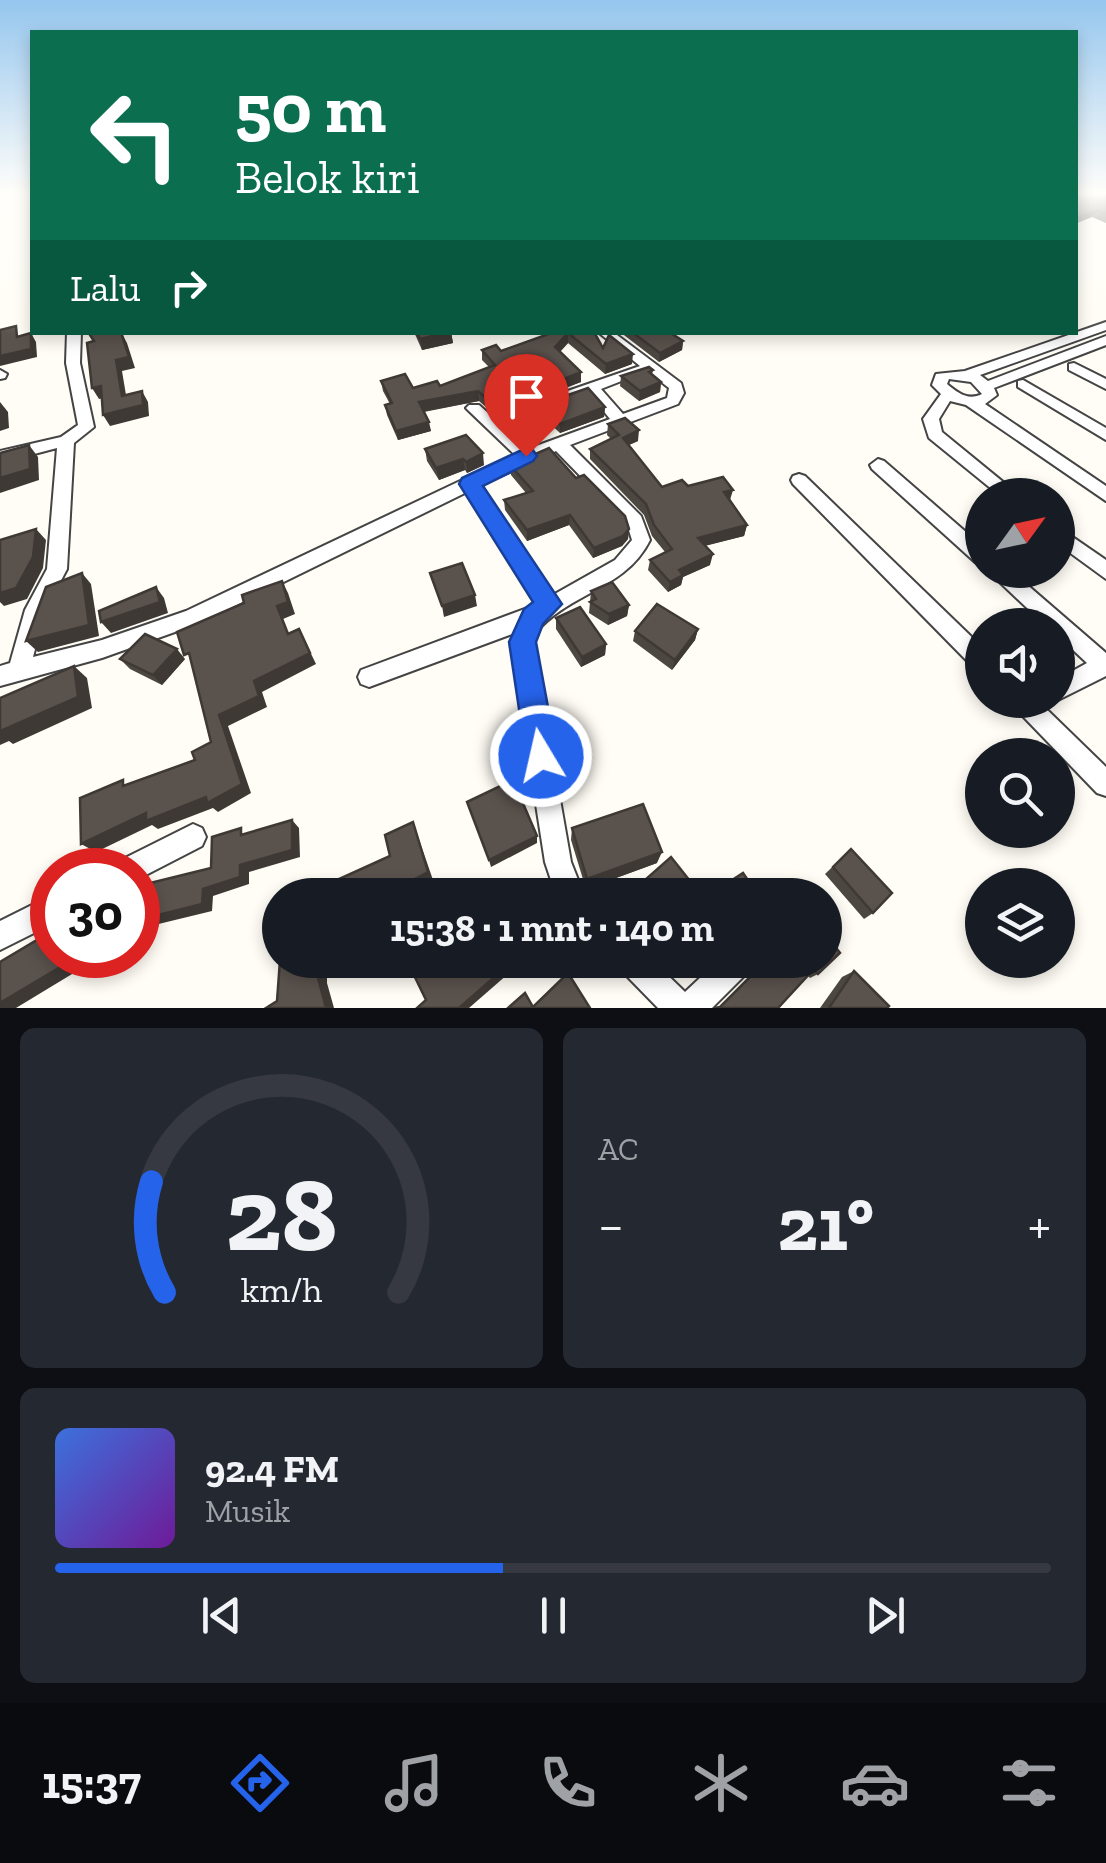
<!DOCTYPE html>
<html lang="id">
<meta charset="utf-8">
<style>
body{margin:0;font-family:"Zilla Slab",serif;background:#242831;color:#f1f3f6;height:100vh;display:flex;flex-direction:column;font-size:38px;white-space:nowrap}
*{box-sizing:border-box;margin:0}
p{font-size:32px;color:#9ea1a6}
.icon{flex:none;width:55px;height:55px;fill:none;stroke:currentColor;stroke-width:2;stroke-linecap:round;stroke-linejoin:round}
.map{position:relative;height:1008px;overflow:hidden}
.sheet{display:flex;flex-direction:column;gap:20px;padding:20px;background:#0d0f14;flex:1}
.sheet>*{flex:none}
.hud{position:absolute;left:30px;top:30px;width:1048px;height:305px;border-radius:0px;box-shadow:0 5px 15px #0003;background:#0b6e4f;color:#fff;overflow:hidden}
.needle{width:65px;rotate:57deg}
.controls{position:absolute;left:965px;top:478px;display:grid;gap:20px}
.controls a{display:grid;place-items:center;width:110px;height:110px;border-radius:50%;background:#171b24;box-shadow:0 5px 15px #0003;font-size:50px}
.speed{position:absolute;left:30px;top:848px;display:flex;gap:20px;font-size:50px;font-weight:700;text-align:center}
.speed>*{display:grid;place-content:center;width:130px;height:130px;border-radius:50%;background:#171b24;box-shadow:0 5px 15px #0003;line-height:1}
.speed .limit{border:15px solid #d22;background:#fff;color:#111}
.pin{position:absolute;display:grid;place-items:center;width:85px;height:85px;color:#fff;margin:-102px -42px;border-radius:50% 50% 50% 0;rotate:-45deg;box-shadow:0 0 10px #0007}
.pin .icon{rotate:45deg}
.me{position:absolute;width:110px;margin:-55px;rotate:351deg;stroke-linejoin:round;filter:drop-shadow(0 0 8px #0008)}
.turn{display:flex;align-items:center;gap:35px;height:210px;padding:0 40px;font-size:45px}
.turn .icon{width:130px;height:130px;stroke-width:2.5}
.turn b{display:block;font-size:70px;line-height:85px}
.then{display:flex;align-items:center;height:95px;padding:0 40px;background:#0003;gap:20px;font-size:38px}
.big{font-size:75px;font-weight:700;line-height:1.1}
.sheet .tile{flex:1;display:flex;flex-direction:column;justify-content:center;gap:15px;min-width:0;padding:0 35px;border-radius:15px;background:#242831}
.sheet .dial{align-items:center;gap:0}
.dial svg{height:260px;overflow:visible;fill:none;stroke:#363941;stroke-width:7;stroke-linecap:round;text-anchor:middle}
.dial text{fill:#f1f3f6;stroke:none}
.song{display:flex;align-items:center;gap:30px}
.cover{width:120px;height:120px;border-radius:15px;background:linear-gradient(135deg,hsl(220 70% 55%),hsl(280 70% 35%))}
.played{height:10px;border-radius:5px;background:linear-gradient(90deg,#2563eb 45%,#363941 45%)}
.keys{display:flex;justify-content:space-around;direction:ltr}
.heat{display:flex;justify-content:space-between;align-items:center;font-size:55px;direction:ltr}
.sheet .tiles{flex:1;display:grid;gap:20px;grid-template-columns:1fr 1fr}
.tile:last-child{grid-column:span 2}
.trip{position:absolute;left:262px;top:878px;width:580px;height:100px;border-radius:50px;background:#171b24;box-shadow:0 5px 15px #0003;font-weight:700;line-height:100px;text-align:center}
.tab-bar{display:flex;height:160px;justify-content:space-around;align-items:center;background:#090b0e;color:#9ea1a6}
.tab-bar .icon{width:70px;height:70px}
.tab-bar .selected{color:#2563eb}
.tab-bar b{font-size:45px;color:#f1f3f6}
.map>svg:first-child{display:block}
</style>
<div class="map">
<svg width="1106" height="1008" viewBox="0 0 1106 1008">
<rect width="100%" height="100%" fill="#fffdf5"/>
<g fill="none" stroke-linecap="round" stroke-linejoin="round">
<defs>
<g id="minor">
<path d="M1106,322V330L980,375L988,381L1106,336V345L994,388L997,395L985,404L1106,486V501L966,405L950,401L939,419L942,432L1019,495H999L929,438L923,419L941,394L932,385L936,374L965,371ZM949,379L971,382L982,394C968,401 958,393 947,384Z"/>
<path d="M67,332H81L80,363L94,427L74,443L67,569L45,611L33,657L102,640L186,611L515,455L469,411L466,408L469,405H479L528,449L610,419L589,393L567,401L560,396L562,393L640,366L598,332H613L681,383L684,393L678,404L570,445L641,516L650,540C625,590 570,592 535,633V657L571,862L584,895H556L545,862L513,657L515,633L369,687L361,684L358,677L361,670L538,604L467,492L200,623L102,658L0,686V666L10,663L25,610L47,569L57,448L0,463V451L61,437L78,425L66,363ZM647,371L669,388L667,398L623,414L601,389ZM556,451L627,524L632,540L615,560L553,595L480,485Z"/>
<polygon points="1074,363 1106,379 1106,389 1069,370 1069,364"/>
<polygon points="0,370 7,374 5,378 0,379"/>
<polygon points="1023,380 1106,428 1106,440 1018,387 1018,381"/>
<polygon points="878,459 884,461 982,546 982,564 975,562 872,469 870,465"/>
<polygon points="799,474 805,476 982,647 982,670 974,668 793,484 791,480 793,476"/>
<polygon points="1058,527 1106,560 1106,579 1058,544"/>
<polygon points="987,570 1010,570 1106,653 1106,676 1058,700 1057,700 1058,679 1087,663 1058,636 1058,625 1045,625"/>
<polygon points="1011,700 1037,700 1106,767 1106,796 1097,793 1014,707"/>
<polygon points="193,824 202,828 206,837 202,846 138,879 138,870 115,870 119,861"/>
<polygon points="52,895 52,924 0,950 0,921"/>
<polygon points="617,960 652,960 685,992 719,960 754,960 750,970 712,1008 658,1008 621,970"/>
</g>
</defs>
<use href="#minor" stroke="#444" stroke-width="4"/>
<use href="#minor" fill="#fff" fill-rule="evenodd"/>
</g>
<g fill="#4d4742">
<polygon points="1106,193 1106,223 1092,217"/>
<polygon points="414,332 451,332 453,343 422,350"/>
<polygon points="554,332 594,332 603,348 632,364 605,374 568,343 560,352 581,382 561,390 568,395 605,407 604,417 560,433 512,389 503,397 505,400 506,410 494,414 479,401 424,412 431,431 398,440 387,415 385,405 390,404 383,391 381,381 413,388 440,386 489,367 482,360 482,350 501,351"/>
<polygon points="620,332 669,332 683,341 682,350 659,362"/>
<polygon points="653,370 652,375 661,382 660,392 639,401 620,386 621,376"/>
<polygon points="608,424 638,441 629,445 662,487 688,486 730,501 747,525 744,536 705,546 710,565 683,577 681,585 668,592 648,570 650,560 665,552 652,536 644,515 590,459 590,449 611,439 607,435"/>
<polygon points="425,449 484,465 467,473 465,470 439,480 427,461"/>
<polygon points="510,465 576,478 629,529 628,539 622,546 593,558 569,525 527,541 505,510 504,500 526,493 511,475"/>
<polygon points="591,591 629,605 627,616 608,625 589,613"/>
<polygon points="556,618 606,644 605,655 581,667 556,629"/>
<polygon points="698,629 695,640 672,670 633,641 635,631"/>
<polygon points="120,659 185,659 162,685 130,669"/>
<polygon points="572,828 657,863 586,889 571,840"/>
<polygon points="851,849 873,913 864,919 825,874"/>
<polygon points="662,960 684,960 668,971"/>
<polygon points="698,960 715,960 704,969"/>
<polygon points="756,960 825,960 818,974 810,978 808,976 718,1008 753,973"/>
<polygon points="854,971 887,1008 820,1008 842,977"/>
</g>
<g fill="#3f3936">
<polygon points="1097,210 1092,217 1075,224 1075,218"/>
<polygon points="121,332 127,343 135,368 122,371 128,407 122,396 116,360"/>
<polygon points="451,332 453,343 422,350 420,339"/>
<polygon points="31,333 36,342 37,357 0,366 0,356"/>
<polygon points="568,333 568,343 555,357 555,347"/>
<polygon points="683,341 682,350 659,362 660,353"/>
<polygon points="633,354 632,364 605,374 606,364"/>
<polygon points="581,372 581,382 561,389 556,387 561,380"/>
<polygon points="511,379 512,389 499,402 498,392"/>
<polygon points="661,382 660,392 639,401 640,391"/>
<polygon points="101,386 108,397 99,399 92,388"/>
<polygon points="142,391 148,402 149,416 110,426 103,415"/>
<polygon points="478,391 479,401 421,412 419,402"/>
<polygon points="505,400 506,410 494,414 493,404"/>
<polygon points="0,402 8,412 9,428 0,431"/>
<polygon points="605,407 604,417 560,433 560,424"/>
<polygon points="429,422 431,431 398,440 396,431"/>
<polygon points="639,430 638,441 622,448 623,438"/>
<polygon points="29,445 38,457 39,480 0,493 0,478"/>
<polygon points="483,453 484,465 467,473 466,462"/>
<polygon points="463,459 465,470 439,480 436,468"/>
<polygon points="733,490 730,500 724,492"/>
<polygon points="570,515 569,525 527,541 527,530"/>
<polygon points="747,525 744,536 695,548 698,538"/>
<polygon points="36,529 46,540 43,568 27,599 4,606 0,602 0,593"/>
<polygon points="629,529 628,539 622,546 593,558 594,548"/>
<polygon points="713,554 710,565 683,577 681,585 668,592 670,582 679,570"/>
<polygon points="82,573 91,584 99,636 38,652 26,641"/>
<polygon points="282,581 288,593 295,614 283,619 295,646 277,606"/>
<polygon points="156,587 164,598 168,613 111,633 101,622"/>
<polygon points="475,595 477,606 444,617 442,606"/>
<polygon points="629,605 627,616 608,625 609,614"/>
<polygon points="299,629 316,664 262,692 267,707 228,726 251,793 218,812 213,808 158,829 152,825 96,852 81,844 146,813 206,797 219,715 254,681"/>
<polygon points="698,629 695,640 672,670 675,660"/>
<polygon points="606,644 605,655 581,667 582,657"/>
<polygon points="177,649 185,659 162,685 153,675"/>
<polygon points="74,666 87,678 92,708 13,744 9,741 0,745 0,729"/>
<polygon points="292,820 299,828 300,857 249,872 249,884 213,896 212,911 138,929 138,920 203,889 240,865"/>
<polygon points="413,822 433,880 403,895 384,895"/>
<polygon points="537,836 537,843 491,867 489,860"/>
<polygon points="662,852 657,863 586,889 587,879"/>
<polygon points="66,955 81,955 82,968 16,1008 0,1008 0,1003"/>
<polygon points="329,960 349,960 327,971 327,983 334,1008 326,1008 318,978 319,965"/>
<polygon points="514,960 524,960 469,1008 459,1008"/>
</g>
<g fill="#5a524d" stroke="#3f3936" stroke-width="2.5">
<polygon points="1075,193 1106,193 1106,214 1097,210 1075,218"/>
<polygon points="16,326 17,337 31,333 31,349 0,356 0,330"/>
<polygon points="88,332 121,332 129,357 116,360 122,396 142,391 143,405 103,415 101,386 92,388 87,343 94,341"/>
<polygon points="417,332 450,332 420,339"/>
<polygon points="554,332 594,332 603,348 609,335 633,354 606,364 568,333 555,347 581,372 561,380 556,387 568,395 588,388 605,407 560,424 511,379 498,392 505,400 493,404 478,391 419,402 429,422 396,431 385,405 392,403 381,381 405,374 413,388 437,381 440,386 495,365 482,350 496,345 501,351"/>
<polygon points="632,332 669,332 683,341 660,353"/>
<polygon points="649,367 653,370 649,372 661,382 640,391 621,376"/>
<polygon points="625,418 639,430 623,438 662,487 682,480 688,486 723,477 733,490 724,492 747,525 698,538 713,554 679,570 683,575 670,582 650,560 672,549 654,525 646,504 590,449 619,435 608,424"/>
<polygon points="466,435 483,453 466,462 463,459 436,468 425,449"/>
<polygon points="29,445 30,469 0,478 0,453"/>
<polygon points="549,448 576,478 584,475 625,516 629,529 623,536 594,548 570,515 527,530 504,500 533,491 510,465"/>
<polygon points="36,529 33,557 16,588 0,593 0,540"/>
<polygon points="462,563 475,595 442,606 430,573"/>
<polygon points="82,573 89,625 26,641 46,587"/>
<polygon points="282,581 288,602 277,606 288,634 299,629 310,653 254,681 259,696 219,715 242,784 207,803 206,797 146,821 146,813 81,844 80,798 123,780 123,786 195,760 192,752 211,742 189,653 184,655 177,632 244,603 242,595"/>
<polygon points="612,582 629,605 609,614 590,602 596,599 591,591"/>
<polygon points="156,587 160,602 101,622 99,611"/>
<polygon points="657,604 698,629 675,660 635,631"/>
<polygon points="580,607 606,644 582,657 556,618"/>
<polygon points="145,634 177,649 153,675 120,659"/>
<polygon points="74,666 78,697 0,731 0,698"/>
<polygon points="513,780 537,836 489,860 467,802"/>
<polygon points="643,804 662,852 587,879 572,828"/>
<polygon points="292,820 292,850 240,865 240,877 203,889 202,904 138,920 138,886 211,868 212,837 241,828 241,835"/>
<polygon points="413,822 428,872 384,895 330,895 328,884 390,856 385,835"/>
<polygon points="851,849 892,893 873,913 833,867"/>
<polygon points="671,857 701,895 628,895"/>
<polygon points="743,873 758,895 709,895"/>
<polygon points="52,931 52,955 66,955 67,963 0,1003 0,962"/>
<polygon points="825,934 840,953 818,974 814,969 778,1008 715,1008 720,1007 759,968 761,960 825,960"/>
<polygon points="280,960 329,960 319,965 318,978 326,1008 266,1008 277,1001"/>
<polygon points="429,960 514,960 459,1008 417,1008 426,1000 413,973"/>
<polygon points="668,960 681,960 672,966"/>
<polygon points="854,971 889,1006 887,1008 829,1008"/>
<polygon points="568,973 590,1008 508,1008 525,993 533,1007"/>
</g>
<linearGradient id="sky" x2="0" y2="1"><stop stop-color="#95c6ee"/><stop offset="0.58" stop-color="#fffefa"/><stop offset="1" stop-color="#fffefa" stop-opacity="0"/></linearGradient>
<rect width="1106" height="334" fill="url(#sky)"/>
<polygon fill="#2563eb" stroke="#184099" stroke-width="2.5" points="526,448 533,450 537,456 533,461 483,486 562,604 543,624 536,642 557,756 552,767 541,771 530,767 526,756 509,642 524,609 533,602 459,484 462,478"/>
</svg>
<div class="controls">
<a><svg class="needle" viewBox="-14 -14 28 28"><path d="M0-13l5 13h-10z" fill="#e53935"/><path d="M0 13l5-13h-10z" fill="#9ea1a6"/></svg></a>
<a><svg class="icon" aria-label="sound" viewBox="0 0 24 24"><path d="M4 9h4l5-4v14l-5-4H4zM17 9q2 3 0 6"/></svg></a>
<a><svg class="icon" aria-label="search" viewBox="0 0 24 24"><circle cx="10" cy="10" r="6"/><path d="M15 15l6 6"/></svg></a>
<a><svg class="icon" aria-label="layers" viewBox="0 0 24 24"><path d="M12 4l9 5-9 5-9-5zM3 14l9 5 9-5"/></svg></a>
</div>
<div class="speed"><div class="limit">30</div></div>
<div class="pin" style="left:526px;top:456px;background:#d93025"><svg class="icon" aria-label="arrive" viewBox="0 0 24 24"><path d="M6 21V4h12l-3 4 3 4H6"/></svg></div>
<svg class="me" style="left:541px;top:756px" viewBox="-20 -20 40 40"><circle r="17" fill="#2563eb" stroke="#fff" stroke-width="3"/><path d="M0-11L8 9 0 5-8 9z" fill="#fff"/></svg>
<div class="trip">15:38 · 1 mnt · 140 m</div>
<div class="hud">
<div class="turn"><svg class="icon" aria-label="left" viewBox="0 0 24 24"><path d="M17 20v-9H6M10 6l-5 5 5 5"/></svg><div><b>50 m</b>Belok kiri</div></div>
<div class="then">Lalu<svg class="icon" aria-label="right" viewBox="0 0 24 24"><path d="M7 20v-9h11M14 6l5 5-5 5"/></svg></div>
</div>
</div>
<section class="sheet">
<div class="tiles">
<div class="tile dial"><svg viewBox="0 0 100 80">
<path d="M14 69A42 42 0 1 1 86 69"/>
<path d="M14 69A42 42 0 0 1 10 35" stroke="#2563eb"/>
<text x="50" y="56" font-size="32" font-weight="700">28</text>
<text x="50" y="72" font-size="11">km/h</text>
</svg></div>
<div class="tile"><p>AC</p>
<div class="heat"><a>−</a><b class="big">21°</b><a>+</a></div>
</div>
<div class="tile">
<div class="song"><i class="cover"></i><div><b>92.4 FM</b><p>Musik</p></div></div>
<div class="played"></div>
<div class="keys"><svg class="icon" aria-label="previous" viewBox="0 0 24 24"><path d="M18 5L8 12l10 7zM5 5v14"/></svg><svg class="icon" aria-label="pause" viewBox="0 0 24 24"><path d="M8 5v14M16 5v14"/></svg><svg class="icon" aria-label="next" viewBox="0 0 24 24"><path d="M6 5l10 7-10 7zM19 5v14"/></svg></div>
</div>
</div>
</section>
<nav class="tab-bar">
<b>15:37</b>
<svg class="icon selected" aria-label="directions" viewBox="0 0 24 24"><path d="M12 3l9 9-9 9-9-9zM9 14v-3h6M13 9l2 2-2 2"/></svg>
<svg class="icon" aria-label="music" viewBox="0 0 24 24"><path d="M9 18V5l10-2v13"/><circle cx="6" cy="18" r="3"/><circle cx="16" cy="16" r="3"/></svg>
<svg class="icon" aria-label="phone" viewBox="0 0 24 24"><path d="M5 4h4l2 5-3 2q2 4 5 5l2-3 5 2v4C11 20 4 13 5 4z"/></svg>
<svg class="icon" aria-label="climate" viewBox="0 0 24 24"><path d="M12 3v18M4 7l16 10M4 17L20 7"/></svg>
<svg class="icon" aria-label="car" viewBox="0 0 24 24"><path d="M5 17H2v-5l4-1 3-4h7l3 4 3 1v5h-3M9 17h6M6 11h13"/><circle cx="7" cy="17" r="2"/><circle cx="17" cy="17" r="2"/></svg>
<svg class="icon" aria-label="filters" viewBox="0 0 24 24"><path d="M4 7h16M4 17h16"/><circle cx="9" cy="7" r="2"/><circle cx="15" cy="17" r="2"/></svg>
</nav>
